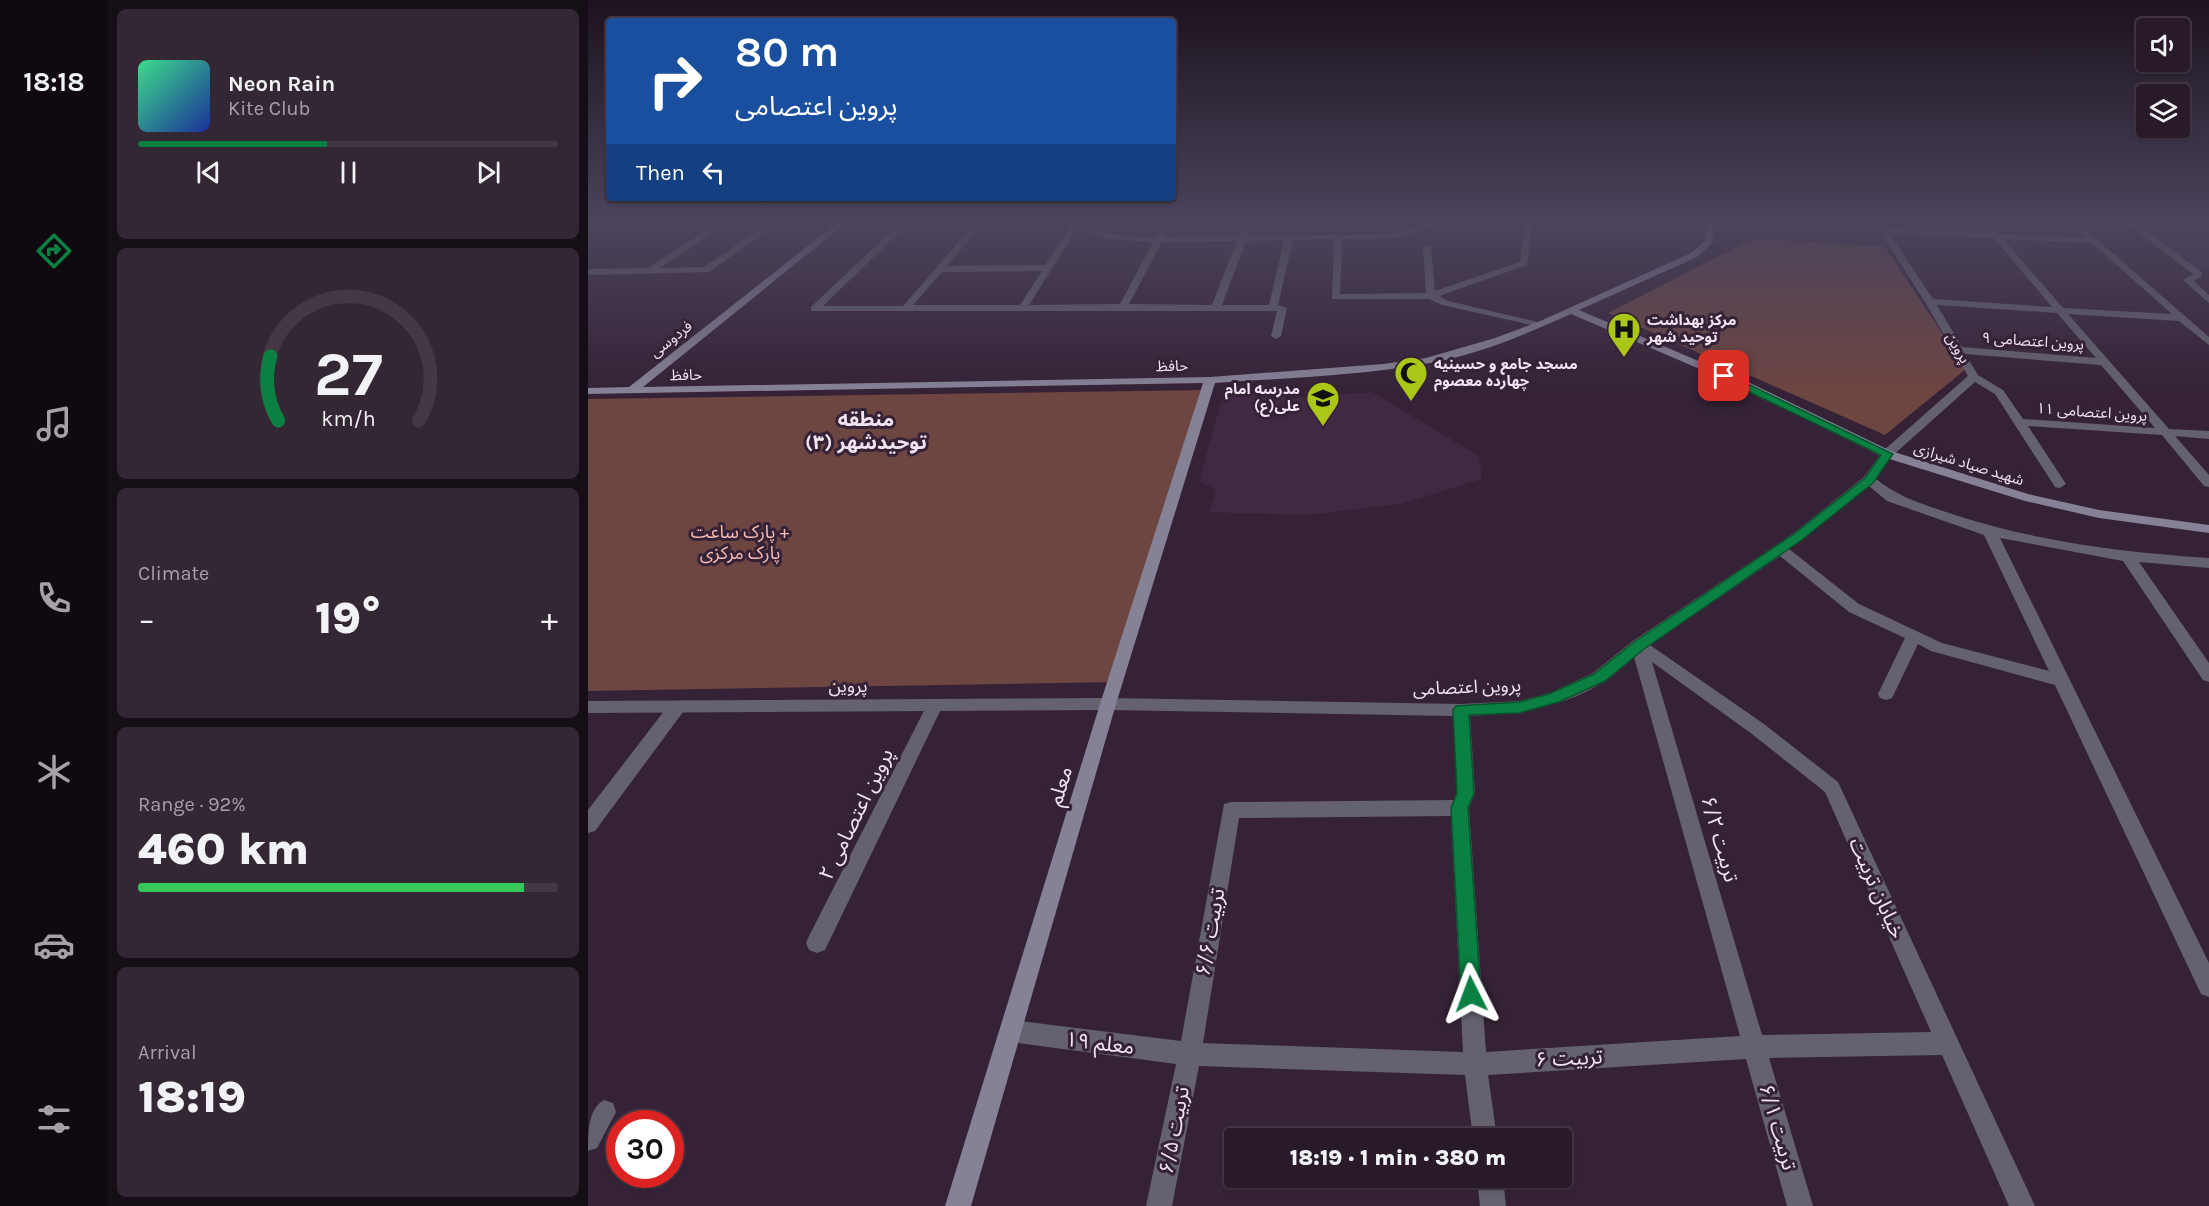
<!DOCTYPE html>
<meta charset="utf-8">
<style>
body{margin:0;font-family:Karla,"Noto Sans Arabic",sans-serif;background:#342734;color:#f1f3f6;height:100vh;display:flex;flex-direction:column;font-size:22px;white-space:nowrap}
*{box-sizing:border-box;margin:0}
p{font-size:20px;color:#a5a1a8}
.icon{flex:none;width:33px;height:33px;fill:none;stroke:currentColor;stroke-width:2;stroke-linecap:round;stroke-linejoin:round}
.map{position:relative;flex:1;overflow:hidden}
.panel{display:flex;flex-direction:column;gap:9px;padding:9px;background:#160e16;width:480px}
.panel>*{flex:none}
.hud{position:absolute;left:18px;top:18px;width:570px;height:183px;border-radius:6px;box-shadow:0 2px 4px #0004,0 0 0 2px #443845;background:#1a4fa0;color:#fff;overflow:hidden}
.tools{position:absolute;left:1548px;top:18px;display:grid;gap:12px}
.tools a{display:grid;place-items:center;width:54px;height:54px;border-radius:6px;background:#281a28;box-shadow:0 2px 4px #0004,0 0 0 2px #443845;font-size:30px}
.speed{position:absolute;left:18px;top:1110px;display:flex;gap:12px;font-size:30px;font-weight:700;text-align:center}
.speed>*{display:grid;place-content:center;width:78px;height:78px;border-radius:50%;background:#281a28;box-shadow:0 2px 4px #0004,0 0 0 2px #443845;line-height:1}
.speed .limit{border:9px solid #d22;background:#fff;color:#111}
.pin{position:absolute;display:grid;place-items:center;width:51px;height:51px;color:#fff;margin:-26px;border-radius:12px;box-shadow:0 3px 9px #0006}
.me{position:absolute;width:66px;margin:-33px;rotate:357deg;stroke-linejoin:round;filter:drop-shadow(0 0 4px #0008)}
.turn{display:flex;align-items:center;gap:21px;height:126px;padding:0 30px;font-size:27px}
.turn .icon{width:78px;height:78px;stroke-width:2.5}
.turn b{display:block;font-size:42px;line-height:51px}
.then{display:flex;align-items:center;height:57px;padding:0 30px;background:#0003;gap:12px;font-size:22px}
.big{font-size:45px;font-weight:800;line-height:1.1}
.panel .widget{flex:1;display:flex;flex-direction:column;justify-content:center;gap:9px;min-width:0;padding:0 21px;border-radius:9px;background:#342734}
.panel .dial{align-items:center;gap:0}
.dial svg{height:156px;overflow:visible;fill:none;stroke:#443845;stroke-width:7;stroke-linecap:round;text-anchor:middle}
.dial text{fill:#f1f3f6;stroke:none}
.song{display:flex;align-items:center;gap:18px}
.cover{width:72px;height:72px;border-radius:9px;background:linear-gradient(135deg,hsl(150 70% 55%),hsl(230 70% 35%))}
.played{height:6px;border-radius:3px;background:linear-gradient(90deg,#0b8043 45%,#443845 45%)}
.keys{display:flex;justify-content:space-around;direction:ltr}
.heat{display:flex;justify-content:space-between;align-items:center;font-size:33px;direction:ltr}
.charge{height:9px;border-radius:4px;background:linear-gradient(90deg,#34c759 92%,#443845 0)}
.trip{position:absolute;left:636px;top:1128px;width:348px;height:60px;border-radius:6px;background:#281a28;box-shadow:0 2px 4px #0004,0 0 0 2px #443845;font-weight:800;line-height:60px;text-align:center}
main{display:flex;flex:1;min-height:0}
.tabs{display:flex;flex-direction:column;width:108px;justify-content:space-around;align-items:center;background:#100a10;color:#a5a1a8}
.tabs .icon{width:42px;height:42px}
.tabs .current{color:#0b8043}
.tabs b{font-size:27px;color:#f1f3f6}
.map>svg:first-child{display:block}
</style>
<main>
<nav class="tabs">
<b>18:18</b>
<svg class="icon current" aria-label="directions" viewBox="0 0 24 24"><path d="M12 3l9 9-9 9-9-9zM9 14v-3h6M13 9l2 2-2 2"/></svg>
<svg class="icon" aria-label="music" viewBox="0 0 24 24"><path d="M9 18V5l10-2v13"/><circle cx="6" cy="18" r="3"/><circle cx="16" cy="16" r="3"/></svg>
<svg class="icon" aria-label="phone" viewBox="0 0 24 24"><path d="M5 4h4l2 5-3 2q2 4 5 5l2-3 5 2v4C11 20 4 13 5 4z"/></svg>
<svg class="icon" aria-label="climate" viewBox="0 0 24 24"><path d="M12 3v18M4 7l16 10M4 17L20 7"/></svg>
<svg class="icon" aria-label="car" viewBox="0 0 24 24"><path d="M5 17H2v-5l4-1 3-4h7l3 4 3 1v5h-3M9 17h6M6 11h13"/><circle cx="7" cy="17" r="2"/><circle cx="17" cy="17" r="2"/></svg>
<svg class="icon" aria-label="filters" viewBox="0 0 24 24"><path d="M4 7h16M4 17h16"/><circle cx="9" cy="7" r="2"/><circle cx="15" cy="17" r="2"/></svg>
</nav>
<section class="panel">
<div class="widget">
<div class="song"><i class="cover"></i><div><b>Neon Rain</b><p>Kite Club</p></div></div>
<div class="played"></div>
<div class="keys"><svg class="icon" aria-label="previous" viewBox="0 0 24 24"><path d="M18 5L8 12l10 7zM5 5v14"/></svg><svg class="icon" aria-label="pause" viewBox="0 0 24 24"><path d="M8 5v14M16 5v14"/></svg><svg class="icon" aria-label="next" viewBox="0 0 24 24"><path d="M6 5l10 7-10 7zM19 5v14"/></svg></div>
</div>
<div class="widget dial"><svg viewBox="0 0 100 80">
<path d="M14 69A42 42 0 1 1 86 69"/>
<path d="M14 69A42 42 0 0 1 10 36" stroke="#0b8043"/>
<text x="50" y="56" font-size="32" font-weight="700">27</text>
<text x="50" y="72" font-size="11">km/h</text>
</svg></div>
<div class="widget"><p>Climate</p>
<div class="heat"><a>−</a><b class="big">19°</b><a>+</a></div>
</div>
<div class="widget"><p>Range · 92%</p><b class="big">460 km</b><div class="charge"></div></div>
<div class="widget"><p>Arrival</p><b class="big">18:19</b></div>
</section>
<div class="map">
<svg width="1621" height="1206" viewBox="0 0 1621 1206">
<rect width="100%" height="100%" fill="#352236"/>
<g fill="#412943">
<polygon points="1155,222 1271,222 1276,238 1157,230"/>
<polygon points="1550,224 1621,227 1621,269 1604,266"/>
<polygon points="689,391 704,398 784,392 891,456 894,479 813,504 718,515 621,512 628,490 611,481 634,399 642,394"/>
</g>
<g fill="#6d4541">
<polygon points="1166,238 1297,247 1378,369 1297,435 1020,313"/>
<polygon points="617,390 531,682 0,691 0,399"/>
</g>
<g fill="none" stroke-linecap="round" stroke-linejoin="round">
<g fill="#64626f" fill-rule="evenodd">
<polygon points="29,222 39,222 22,233 16,233 16,229"/>
<polygon points="131,222 140,222 72,268 116,267 182,222 191,222 121,272 0,275 0,269 60,268"/>
<path d="M313,222H322L235,306H315L388,222H396L359,266L457,265L485,222H493L441,305L532,304L565,242L520,239L498,231L494,222H502L504,227C525,236 545,238 568,237L574,222H582L576,237L651,236L657,222H665L660,236L802,234L826,227L836,222H846C823,243 783,239 754,239L752,294L838,293L835,248L839,245L843,248L847,291L932,262L937,222H945L939,265L851,296L860,301L958,324L953,327L854,305L841,299H744L746,239L705,240L690,305L699,308L693,336L688,339L683,336L689,311H223V307ZM696,240L681,305H634L658,241ZM649,241L624,305L541,304L574,242ZM454,271L432,305H325L354,272Z"/>
<polygon points="717,222 725,222 718,229 714,227"/>
<path d="M1286,222H1294L1298,228L1401,233L1392,222H1400L1410,234L1498,238L1480,222H1489L1621,337V345L1591,321L1480,314L1581,429L1621,431V439L1587,436L1621,475V487L1616,486L1574,435L1440,426L1478,484L1472,488L1467,487L1407,394L1387,382L1303,457L1288,479C1313,498 1329,502 1358,512C1443,541 1532,552 1621,558V568L1551,562L1621,663V682L1615,680L1535,561L1412,538L1621,963V997L1613,994L1467,685L1343,651L1330,644L1304,698L1298,700L1292,698L1290,694L1317,638L1261,612L1192,556L1062,645L1176,724L1250,782L1447,1206H1421L1354,1055L1181,1058L1225,1206H1199L1158,1059L900,1075L909,1138H885L877,1075L611,1066L584,1206H558L588,1064L423,1042L415,1039L412,1031L415,1023L423,1020L593,1041L636,804L643,802L866,800L869,793L865,716L520,710L514,708L512,704L514,700L520,698L873,704L931,701L962,693L1005,673L1045,641L1206,533L1276,477L1295,451L1380,376L1337,302ZM1301,233L1406,238L1464,307L1345,299ZM1415,239L1504,243L1584,314L1475,308ZM1349,305L1469,313L1508,358L1374,347ZM1377,354L1513,365L1567,428L1435,419L1415,390L1390,375ZM1281,486L1299,501L1396,535L1461,671L1354,643L1271,604L1201,549ZM1046,657L1152,1036L898,1052L881,808L887,793L882,716C930,713 976,708 1017,681C1028,674 1037,665 1046,657ZM1064,662L1164,734L1237,792L1343,1032L1174,1035ZM863,816L875,1052L615,1043L651,818Z"/>
<polygon points="1537,222 1546,222 1614,272 1614,276 1606,281 1621,295 1621,303 1595,280 1605,274"/>
<polygon points="1566,222 1621,223 1621,227 1570,224"/>
<polygon points="347,699 353,701 355,705 237,950 229,953 221,950 218,943 221,936 339,705 341,701"/>
<polygon points="89,701 95,702 97,707 95,712 7,831 0,833 0,810 83,702"/>
<path d="M16,1100L25,1103L28,1112L9,1148L0,1151C0,1132 0,1109 16,1100Z"/>
<polygon points="889,1178 915,1178 918,1206 892,1206"/>
</g>
<polygon fill="#64626f" fill-rule="evenodd" points="520,698 526,700 528,704 526,708 520,710 0,713 0,701"/>
<path fill="#858196" fill-rule="evenodd" d="M250,222H259L55,387L622,377L795,364L838,358L907,338L950,322L1103,253L1117,241L1118,222H1126L1125,242L1109,257L991,310L1162,383L1303,451L1440,494L1511,510L1621,525V533L1511,518L1437,501L1295,457L1154,387L983,314C936,335 887,356 836,364C767,376 696,378 627,383L528,704L383,1206H357L512,704L615,383L0,394V388L41,387Z"/>
</g>
<linearGradient id="sky" x2="0" y2="1"><stop stop-color="#1d131e"/><stop offset="0.57" stop-color="#4b445d"/><stop offset="1" stop-color="#4b445d" stop-opacity="0"/></linearGradient>
<rect width="1621" height="391" fill="url(#sky)"/>
<polygon fill="#0b8043" stroke="#07532c" stroke-width="1.5" points="1132,374 1139,374 1305,454 1285,483 1215,539 1056,649 1017,681 971,702 931,713 881,715 886,793 880,808 893,994 890,1001 883,1004 876,1001 873,994 863,808 869,793 865,710 868,706 931,702 961,694 1006,674 1046,642 1206,534 1277,478 1293,455 1132,378"/>
<defs>
<symbol id="hospital-pin" viewBox="-11 -11 22 30"><path d="M0 17L-7.5 6A9.5 9.5 0 1 1 7.5 6Z" fill="#aac718" stroke="#352236"/><path d="M-5-5h3v3.5h4V-5h3V5h-3V1.5h-4V5h-3Z" fill="#111"/></symbol>
<symbol id="mosque-pin" viewBox="-11 -11 22 30"><path d="M0 17L-7.5 6A9.5 9.5 0 1 1 7.5 6Z" fill="#aac718" stroke="#352236"/><path d="M3.5-4.9A6 6 0 1 0 3.5 4.9A5 5 0 1 1 3.5-4.9Z" fill="#111"/></symbol>
<symbol id="school-pin" viewBox="-11 -11 22 30"><path d="M0 17L-7.5 6A9.5 9.5 0 1 1 7.5 6Z" fill="#aac718" stroke="#352236"/><path d="M0-5L7-2L0 1L-7-2ZM-4 1L0 2.5L4 1V4Q0 6-4 4Z" fill="#111"/></symbol>
</defs>
<g fill-rule="evenodd">
<use href="#hospital-pin" x="1017" y="310" width="38" height="52"/>
<use href="#mosque-pin" x="804" y="354" width="38" height="52"/>
<use href="#school-pin" x="716" y="379" width="38" height="52"/>
</g>
<g text-anchor="middle" stroke-width="6" stroke-linejoin="round" paint-order="stroke">
<g font-size="15" font-weight="bold" fill="#f1e4f1" stroke="#352236" text-anchor="start">
<text x="1059" y="325">مرکز بهداشت<tspan x="1059" dy="17">توحید شهر</tspan></text>
<text x="846" y="369">مسجد جامع و حسینیه<tspan x="846" dy="17">چهارده معصوم</tspan></text>
<text x="712" y="394" text-anchor="end">مدرسه امام<tspan x="712" dy="17">علی(ع)</tspan></text>
</g>
<g font-size="15" fill="#f1e4f1" stroke="#352236">
<text transform="translate(83 339) rotate(-38)" y="5">فردوسی</text>
<text transform="translate(1445 341) rotate(4)" y="5">پروین اعتصامی ۹</text>
<text transform="translate(1370 348) rotate(59)" y="5">پروین</text>
<text transform="translate(584 366) rotate(-1)" y="5">حافظ</text>
<text transform="translate(98 375) rotate(-1)" y="5">حافظ</text>
<text transform="translate(1504 412) rotate(4)" y="5">پروین اعتصامی ۱۱</text>
<text transform="translate(1381 464) rotate(17)" y="5">شهید صیاد شیرازی</text>
</g>
<g font-size="18" fill="#f8bcb4" stroke="#352236">
<text x="152" y="538">پارک ساعت +<tspan x="152" dy="21">پارک مرکزی</tspan></text>
</g>
<g font-size="18" fill="#f1e4f1" stroke="#352236">
<text x="260" y="692">پروین</text>
<text transform="translate(879 687) rotate(-2)" y="6">پروین اعتصامی</text>
</g>
<g font-size="20" font-weight="bold" fill="#f1e4f1" stroke="#352236">
<text x="278" y="426">منطقه<tspan x="278" dy="23">توحیدشهر (۳)</tspan></text>
</g>
<g font-size="21" fill="#f1e4f1" stroke="#352236">
<text transform="translate(472 786) rotate(-73)" y="7">معلم</text>
<text transform="translate(268 814) rotate(-64)" y="7">پروین اعتصامی ۲</text>
<text transform="translate(1132 839) rotate(74)" y="7">تربیت ۶/۲</text>
<text transform="translate(1289 888) rotate(66)" y="7">خیابان تربیت</text>
<text transform="translate(622 932) rotate(-80)" y="7">تربیت ۶/۶</text>
<text transform="translate(512 1043) rotate(7)" y="7">معلم ۱۹</text>
<text transform="translate(981 1058) rotate(-3)" y="7">تربیت ۶</text>
<text transform="translate(1190 1127) rotate(74)" y="7">تربیت ۶/۱</text>
<text transform="translate(586 1130) rotate(-79)" y="7">تربیت ۶/۵</text>
</g>
</g>
</svg>
<div class="tools">
<a><svg class="icon" aria-label="sound" viewBox="0 0 24 24"><path d="M4 9h4l5-4v14l-5-4H4zM17 9q2 3 0 6"/></svg></a>
<a><svg class="icon" aria-label="layers" viewBox="0 0 24 24"><path d="M12 4l9 5-9 5-9-5zM3 14l9 5 9-5"/></svg></a>
</div>
<div class="speed"><div class="limit">30</div></div>
<div class="pin" style="left:1136px;top:376px;background:#d93025"><svg class="icon" aria-label="arrive" viewBox="0 0 24 24"><path d="M6 21V4h12l-3 4 3 4H6"/></svg></div>
<svg class="me" style="left:883px;top:994px" viewBox="-20 -20 40 40"><path d="M0-17L14 15 0 8-14 15z" fill="#0b8043" stroke="#fff" stroke-width="4"/></svg>
<div class="trip">18:19 · 1 min · 380 m</div>
<div class="hud">
<div class="turn"><svg class="icon" aria-label="right" viewBox="0 0 24 24"><path d="M7 20v-9h11M14 6l5 5-5 5"/></svg><div><b>80 m</b>پروین اعتصامی</div></div>
<div class="then">Then<svg class="icon" aria-label="left" viewBox="0 0 24 24"><path d="M17 20v-9H6M10 6l-5 5 5 5"/></svg></div>
</div>
</div>
</main>
